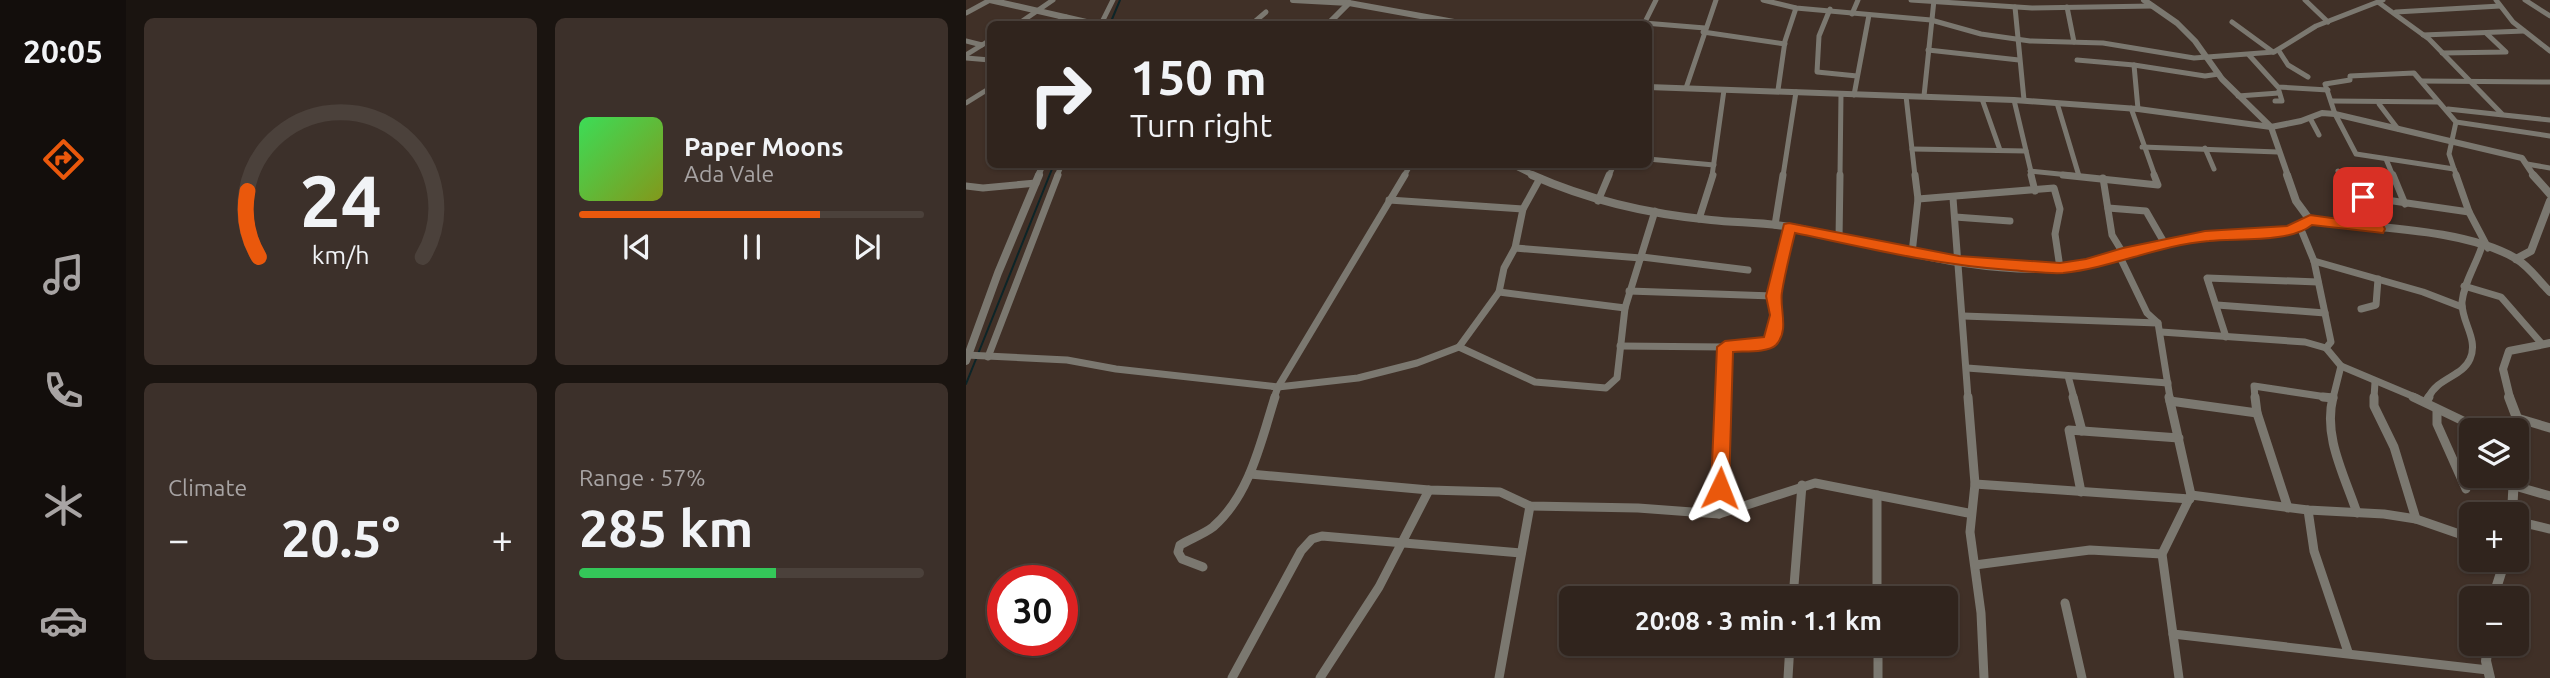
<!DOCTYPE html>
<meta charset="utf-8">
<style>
body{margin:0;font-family:Ubuntu,sans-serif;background:#3c302a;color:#f1f3f6;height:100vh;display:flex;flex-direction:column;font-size:26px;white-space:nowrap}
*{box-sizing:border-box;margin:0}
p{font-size:23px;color:#a8a4a4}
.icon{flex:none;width:38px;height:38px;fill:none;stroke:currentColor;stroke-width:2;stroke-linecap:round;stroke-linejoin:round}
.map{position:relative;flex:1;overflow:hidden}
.details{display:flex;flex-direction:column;gap:18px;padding:18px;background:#1a1410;width:840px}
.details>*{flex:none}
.banner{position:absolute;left:21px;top:21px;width:665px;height:147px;border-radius:10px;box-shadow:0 2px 5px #0004,0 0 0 2px #4b413b;background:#30241d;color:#f1f3f6;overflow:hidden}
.tools{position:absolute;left:1493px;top:418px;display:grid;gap:14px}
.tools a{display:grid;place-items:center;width:70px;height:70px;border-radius:10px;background:#30241d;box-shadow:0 2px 5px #0004,0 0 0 2px #4b413b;font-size:35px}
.speed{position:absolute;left:21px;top:565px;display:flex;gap:14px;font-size:35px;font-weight:700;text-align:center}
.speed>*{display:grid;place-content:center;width:91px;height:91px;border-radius:50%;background:#30241d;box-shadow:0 2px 5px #0004,0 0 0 2px #4b413b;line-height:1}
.speed .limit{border:10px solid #d22;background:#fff;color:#111}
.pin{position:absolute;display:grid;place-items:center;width:60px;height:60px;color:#fff;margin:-30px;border-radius:14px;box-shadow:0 4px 10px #0006}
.me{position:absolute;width:77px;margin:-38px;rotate:2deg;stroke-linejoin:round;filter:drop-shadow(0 0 5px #0008)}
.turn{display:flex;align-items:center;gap:24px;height:147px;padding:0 28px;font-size:32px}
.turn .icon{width:91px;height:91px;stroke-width:2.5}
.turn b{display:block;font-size:49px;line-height:60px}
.big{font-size:52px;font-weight:600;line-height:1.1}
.details .card{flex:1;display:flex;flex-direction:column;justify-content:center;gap:10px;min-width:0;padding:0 24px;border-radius:10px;background:#3c302a}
.details .dial{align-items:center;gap:0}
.dial svg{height:182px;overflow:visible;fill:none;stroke:#4b413b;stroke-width:7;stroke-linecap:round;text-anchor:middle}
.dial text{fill:#f1f3f6;stroke:none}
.song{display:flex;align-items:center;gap:21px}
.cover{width:84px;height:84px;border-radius:10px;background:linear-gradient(135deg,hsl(130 70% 55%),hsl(70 70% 35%))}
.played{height:7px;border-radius:4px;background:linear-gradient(90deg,#ea580c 70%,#4b413b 70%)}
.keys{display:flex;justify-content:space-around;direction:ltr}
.heat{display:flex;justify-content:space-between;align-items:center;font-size:38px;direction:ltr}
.charge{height:10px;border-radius:5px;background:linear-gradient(90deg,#34c759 57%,#4b413b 0)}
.details .tiles{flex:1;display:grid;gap:18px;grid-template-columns:repeat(2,1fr)}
.trip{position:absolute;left:593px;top:586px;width:399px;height:70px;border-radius:10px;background:#30241d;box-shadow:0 2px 5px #0004,0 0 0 2px #4b413b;font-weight:600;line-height:70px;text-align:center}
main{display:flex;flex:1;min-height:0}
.tabs{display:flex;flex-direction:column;width:126px;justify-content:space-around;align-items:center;background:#130e0c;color:#a8a4a4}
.tabs .icon{width:49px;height:49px}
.tabs .selected{color:#ea580c}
.tabs b{font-size:32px;color:#f1f3f6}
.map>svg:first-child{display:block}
</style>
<main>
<nav class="tabs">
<b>20:05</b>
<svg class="icon selected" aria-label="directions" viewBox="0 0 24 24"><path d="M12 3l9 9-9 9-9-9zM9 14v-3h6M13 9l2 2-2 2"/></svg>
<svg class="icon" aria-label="music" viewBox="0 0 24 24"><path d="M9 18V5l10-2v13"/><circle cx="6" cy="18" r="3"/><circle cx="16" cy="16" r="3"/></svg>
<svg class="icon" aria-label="phone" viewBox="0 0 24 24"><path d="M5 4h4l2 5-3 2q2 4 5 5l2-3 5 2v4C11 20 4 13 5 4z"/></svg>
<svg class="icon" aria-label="climate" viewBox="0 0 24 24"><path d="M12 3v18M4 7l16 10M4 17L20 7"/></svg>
<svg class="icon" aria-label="car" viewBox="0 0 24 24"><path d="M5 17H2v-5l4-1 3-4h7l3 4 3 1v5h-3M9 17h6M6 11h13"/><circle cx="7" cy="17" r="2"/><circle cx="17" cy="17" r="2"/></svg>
</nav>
<section class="details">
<div class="tiles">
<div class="card dial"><svg viewBox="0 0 100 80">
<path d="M14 69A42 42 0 1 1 86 69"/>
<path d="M14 69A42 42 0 0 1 9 40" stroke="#ea580c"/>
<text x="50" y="56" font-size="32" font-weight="700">24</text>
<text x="50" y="72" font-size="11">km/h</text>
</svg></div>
<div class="card">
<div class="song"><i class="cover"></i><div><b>Paper Moons</b><p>Ada Vale</p></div></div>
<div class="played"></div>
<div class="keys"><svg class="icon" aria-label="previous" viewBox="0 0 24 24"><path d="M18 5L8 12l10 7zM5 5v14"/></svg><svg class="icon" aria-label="pause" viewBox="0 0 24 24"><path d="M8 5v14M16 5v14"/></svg><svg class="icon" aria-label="next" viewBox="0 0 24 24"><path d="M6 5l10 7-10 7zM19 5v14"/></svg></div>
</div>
<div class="card"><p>Climate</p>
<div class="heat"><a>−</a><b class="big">20.5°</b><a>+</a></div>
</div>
<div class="card"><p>Range · 57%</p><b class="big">285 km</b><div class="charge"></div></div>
</div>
</section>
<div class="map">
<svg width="1584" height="678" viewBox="0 0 1584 678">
<rect width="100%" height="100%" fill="#403027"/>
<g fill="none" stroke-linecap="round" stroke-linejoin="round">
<g stroke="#0d2528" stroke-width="2">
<polyline points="144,24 154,0"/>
<polyline points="12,354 88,164"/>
<polyline points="0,384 10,359"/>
</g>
<g stroke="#7b7870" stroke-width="5">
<polyline points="797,0 830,8 965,20 1015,34 1064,41 1137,43 1228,58 1308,52 1350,26 1417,0"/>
<polyline points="945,0 1066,8 1187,6"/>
<polyline points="1339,0 1362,22"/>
<polyline points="1530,0 1547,22 1584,51"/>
<polyline points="1559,0 1584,16"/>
<polyline points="1412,2 1463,39 1536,114"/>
<polyline points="1049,7 1058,100"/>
<polyline points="1101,7 1108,42"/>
<polyline points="864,9 853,36 851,72 891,76"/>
<polyline points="1430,12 1534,6"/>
<polyline points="0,13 24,0"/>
<polyline points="886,14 892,0"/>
<polyline points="1266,22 1307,52"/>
<polyline points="678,23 739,28"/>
<polyline points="52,24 87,0"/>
<polyline points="88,24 100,17"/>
<polyline points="135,24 147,0"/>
<polyline points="286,24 300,12"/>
<polyline points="678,24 690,0"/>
<polyline points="737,32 819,44"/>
<polyline points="1457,35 1558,31"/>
<polyline points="0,41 16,45 24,40"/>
<polyline points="962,50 1053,60"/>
<polyline points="1313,51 1322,65 1342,77"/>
<polyline points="1476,53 1540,52 1520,33"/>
<polyline points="0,55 16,45"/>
<polyline points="1283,55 1312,87 1362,90"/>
<polyline points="0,58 24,60"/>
<polyline points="1111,60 1168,65"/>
<polygon points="1448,73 1490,122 1483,154 1488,169 1390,154 1369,114 1359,84 1384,80 1384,76"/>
<polyline points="1456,81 1584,82"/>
<polyline points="720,88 750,0"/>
<polyline points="812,90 819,41 830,8"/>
<polyline points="888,95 903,15"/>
<polyline points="940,96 949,176"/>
<polyline points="958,96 968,0"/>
<polyline points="1272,96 1313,93"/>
<polyline points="1016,99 1034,150"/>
<polyline points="1048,100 1066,176"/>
<polyline points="1309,101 1316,101 1313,91"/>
<polyline points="1366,101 1472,102"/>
<polyline points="0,103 24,88"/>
<polyline points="1091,103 1113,176"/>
<polyline points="1413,104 1432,129"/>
<polyline points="1165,108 1189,176"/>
<polyline points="1172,109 1168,65 1239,76 1253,74"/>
<polyline points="1482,109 1584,120"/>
<polyline points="1344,118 1353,135"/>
<polyline points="1490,122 1584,136"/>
<polyline points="1176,147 1312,152"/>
<polyline points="1239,148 1248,169"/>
<polyline points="946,149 1060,151"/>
<polyline points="682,159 748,165"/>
<polyline points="1420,159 1427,176"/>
<polyline points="1561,164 1584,168"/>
<polyline points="1488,169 1491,176"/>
<polyline points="1064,171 1113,176"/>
<polyline points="1372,171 1374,176"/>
<polyline points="91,176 96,164"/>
<polyline points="438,176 445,164"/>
<polyline points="643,176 648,164"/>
<polyline points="746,176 758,90"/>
<polyline points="817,176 830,92"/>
<polyline points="874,176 875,94"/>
</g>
<g stroke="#7b7870" stroke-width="7">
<polyline points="1065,175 1069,191"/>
<polyline points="1097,175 1192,185 1188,175"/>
<polyline points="1373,175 1379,194 1503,212"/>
<polyline points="1427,175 1439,204"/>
<polyline points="1490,175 1503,212 1522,248"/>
<polyline points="1137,178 1146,235 1157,253"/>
<polyline points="0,186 17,188 70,183"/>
<polyline points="1397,197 1411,229"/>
<polyline points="987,198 1002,398"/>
<polyline points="952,199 1088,188 1094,209 1089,234 1094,268"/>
<polyline points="423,200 557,209"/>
<polyline points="632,201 643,175"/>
<polyline points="1142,208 1180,211 1199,244"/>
<polyline points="989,217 1044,221"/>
<polyline points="733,219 747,175"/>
<polyline points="809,225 817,175"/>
<polyline points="1334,227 1348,261 1365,342 1360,348 1375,366 1367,398"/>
<polyline points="873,239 874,175"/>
<polyline points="549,248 675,258"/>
<polyline points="946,253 952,199 949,175"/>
<polyline points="1153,255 1181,313 1192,323 1204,398"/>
<polyline points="676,257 782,270"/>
<polyline points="1348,261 1457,292 1496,307"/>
<polyline points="1498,286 1535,297 1576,344"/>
<polyline points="663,291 807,296"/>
<polyline points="533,292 659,308"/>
<polyline points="1251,305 1359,313"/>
<polyline points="1395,309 1410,305 1412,279"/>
<polyline points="997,316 1192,323"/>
<polyline points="1195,332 1339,342 1360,348"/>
<polyline points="1260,337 1241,278 1352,282"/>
<polyline points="654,346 759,347 802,343 811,315 807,296 823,227"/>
<polyline points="493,347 569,382 640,388 651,378 659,308 689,211"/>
<polyline points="0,355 101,360 150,369 312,387 392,378 451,363 493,347 533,292 538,268 549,248 557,209 573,180"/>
<polyline points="22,357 92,175"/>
<polyline points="1375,366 1451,398"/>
<polyline points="1001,368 1202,383"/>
<polyline points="1102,376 1108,398"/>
<polyline points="308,398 312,387 439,175"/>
<polyline points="757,398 759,347"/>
<polyline points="1289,398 1288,386 1367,398"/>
<polyline points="1408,398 1409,382"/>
<path d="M1462,398C1472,377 1496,377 1504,359C1513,339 1495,322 1496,302C1498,282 1510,265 1516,246"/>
</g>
<g stroke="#7b7870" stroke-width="9">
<polyline points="1002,397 1009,484 1004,532 1015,613 1018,678"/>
<polyline points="1107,397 1116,431"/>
<polyline points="1203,397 1225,495 1196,554 1213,678"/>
<polyline points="1289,397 1291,413 1322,508"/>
<polyline points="1357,397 1367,398"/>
<path d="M1367,397C1357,437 1378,474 1391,513"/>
<polyline points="1408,397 1408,406 1428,447 1450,519"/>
<polyline points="1447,397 1516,430"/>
<polyline points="1204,401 1291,413"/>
<polyline points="1460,402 1463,397"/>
<polyline points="1471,410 1471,424 1500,489"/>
<polyline points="1551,418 1584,428"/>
<polyline points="284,474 463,490 534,492 564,506 672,508 753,514 849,483 1002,513"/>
<polyline points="1009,484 1224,499"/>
<polyline points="1549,486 1584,496"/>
<polyline points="1115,492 1103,430 1213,438"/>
<polyline points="911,495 911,598"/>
<polyline points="1225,495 1342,510 1418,514 1450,519 1505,538"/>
<polyline points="1342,510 1348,551 1382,652"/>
<polyline points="753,514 757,397"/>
<polyline points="1550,521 1584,529"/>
<polyline points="1009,565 1124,550 1196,554"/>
<path d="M237,567L216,559L212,552L214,545C224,539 238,534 247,527C284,495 295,441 309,397"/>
<polyline points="827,598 836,485"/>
<polyline points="1099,603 1116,678"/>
<polyline points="1207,634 1522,670"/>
<polyline points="912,644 912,678"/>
<polyline points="266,678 335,551 346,539 356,536 555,553"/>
<polyline points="354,678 413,587 463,490"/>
<polyline points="533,678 564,506"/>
<polyline points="822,678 824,644"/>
</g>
<g stroke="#7b7870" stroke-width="6">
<polyline points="24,0 129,24"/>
<polyline points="327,0 383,3 499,24"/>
<polyline points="1178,0 1211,23 1229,41 1256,79 1305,127 1322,176"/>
<polyline points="362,24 383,3"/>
<polyline points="682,87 1048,100 1172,109 1305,127 1335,121 1356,113 1369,114 1556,158 1568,176"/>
<polyline points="545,164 569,176"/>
<polyline points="72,176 77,164"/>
</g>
<g stroke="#7b7870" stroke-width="8">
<path d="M566,175C622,200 683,214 745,220C771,223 798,222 824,227C914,243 1004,275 1096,268C1144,264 1188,244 1236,237C1273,232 1311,241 1344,220"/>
<polyline points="1321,175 1330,201 1344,220"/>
<polyline points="1567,175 1584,194"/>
<path d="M1344,220C1404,228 1497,228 1549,258C1563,266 1573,281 1584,292"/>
<polyline points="1550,259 1565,251 1584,201"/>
<polyline points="0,361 32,273 73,175"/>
<polyline points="1544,398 1537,369 1543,351 1584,343"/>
</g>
<g stroke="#7b7870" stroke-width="10">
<polyline points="1543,397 1551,418 1545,430"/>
<polyline points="1546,514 1548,476"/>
<polyline points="1527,598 1539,560"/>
<polyline points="1522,644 1520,661 1524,678"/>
</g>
</g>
<path fill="#ea580c" stroke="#983908" stroke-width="2" d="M1397,193L1404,197L1419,229L1417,233L1346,225C1324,243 1271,238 1243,241C1193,245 1146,268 1097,273C1080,274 1061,271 1044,270C971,265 900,248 829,233C824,253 819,273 816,292C813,308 824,330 810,345C802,353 778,351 767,352L763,488L761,493L754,496L748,493L745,488L751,347L759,341L798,337L804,315L800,296L818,224L823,223L993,256L1094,263L1120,259L1157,248L1239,231L1321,226L1344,215L1402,223L1391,197Z"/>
</svg>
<div class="tools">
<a><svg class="icon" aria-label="layers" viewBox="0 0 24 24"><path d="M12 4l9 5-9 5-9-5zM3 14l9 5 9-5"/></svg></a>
<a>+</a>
<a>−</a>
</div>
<div class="speed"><div class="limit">30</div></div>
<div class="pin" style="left:1397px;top:197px;background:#d93025"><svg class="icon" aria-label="arrive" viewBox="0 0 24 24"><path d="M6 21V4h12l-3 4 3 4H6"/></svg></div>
<svg class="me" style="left:754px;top:488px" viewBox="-20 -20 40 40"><path d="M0-17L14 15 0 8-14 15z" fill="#ea580c" stroke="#fff" stroke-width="4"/></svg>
<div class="trip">20:08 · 3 min · 1.1 km</div>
<div class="banner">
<div class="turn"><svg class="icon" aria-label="right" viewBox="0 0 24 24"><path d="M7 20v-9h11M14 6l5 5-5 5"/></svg><div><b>150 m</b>Turn right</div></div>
</div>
</div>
</main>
